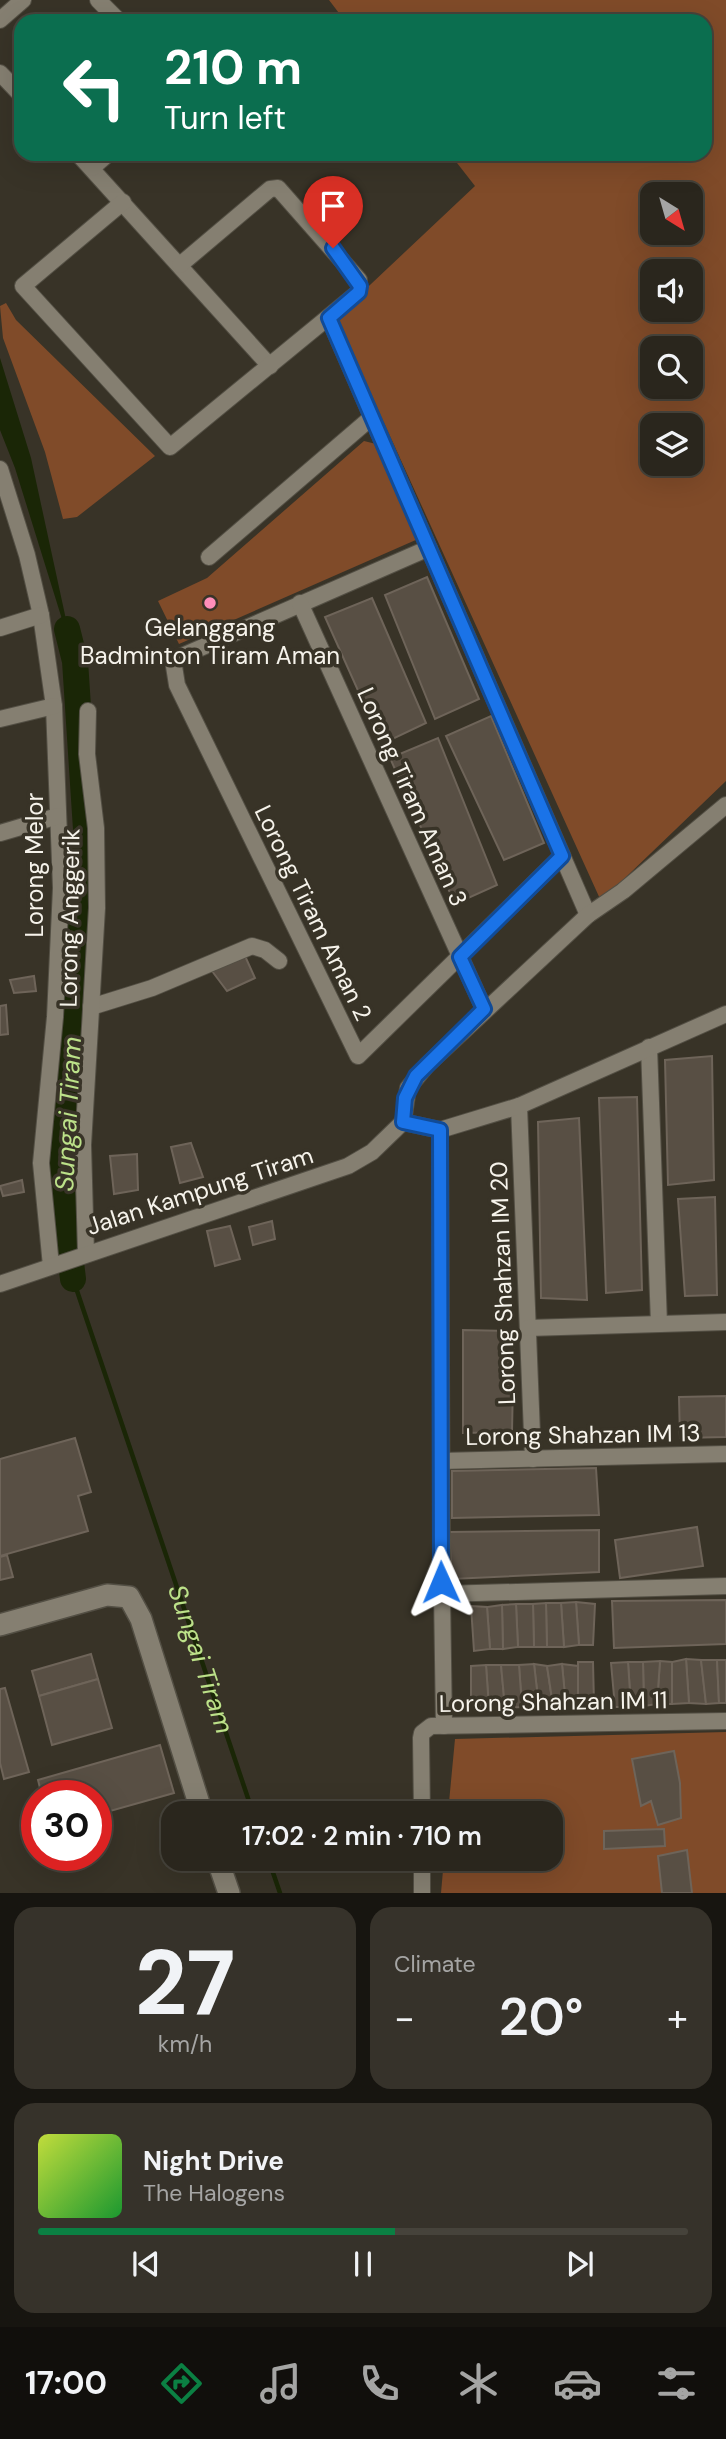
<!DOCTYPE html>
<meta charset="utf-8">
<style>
body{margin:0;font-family:"DM Sans",sans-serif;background:#36322a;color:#f1f3f6;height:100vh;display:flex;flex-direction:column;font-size:26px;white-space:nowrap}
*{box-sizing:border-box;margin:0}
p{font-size:23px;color:#a5a5a4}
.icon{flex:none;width:38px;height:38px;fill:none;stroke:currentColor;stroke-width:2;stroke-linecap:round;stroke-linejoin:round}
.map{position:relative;height:1893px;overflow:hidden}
.drawer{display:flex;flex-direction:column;gap:14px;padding:14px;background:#171510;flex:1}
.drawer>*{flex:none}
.banner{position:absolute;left:14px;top:14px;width:698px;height:147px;border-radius:21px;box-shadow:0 7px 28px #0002,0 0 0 2px #46433b;background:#0b6e4f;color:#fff;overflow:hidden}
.needle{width:46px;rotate:143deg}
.fabs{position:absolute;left:640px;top:182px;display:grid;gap:14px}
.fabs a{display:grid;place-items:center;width:63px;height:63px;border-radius:14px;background:#2a261d;box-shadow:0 7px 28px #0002,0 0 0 2px #46433b;font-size:35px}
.speed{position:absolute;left:21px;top:1780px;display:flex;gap:14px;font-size:35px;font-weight:700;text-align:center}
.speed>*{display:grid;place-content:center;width:91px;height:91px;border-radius:50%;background:#2a261d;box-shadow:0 7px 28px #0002,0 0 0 2px #46433b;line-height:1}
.speed .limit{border:10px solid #d22;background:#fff;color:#111}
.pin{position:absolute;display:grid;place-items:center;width:60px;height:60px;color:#fff;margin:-72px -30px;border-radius:50% 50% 50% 0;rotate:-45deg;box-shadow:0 0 7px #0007}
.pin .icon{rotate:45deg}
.me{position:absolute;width:77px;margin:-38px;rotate:359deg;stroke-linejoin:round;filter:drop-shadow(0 0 5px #0008)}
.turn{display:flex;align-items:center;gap:24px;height:147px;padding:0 35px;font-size:32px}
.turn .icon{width:91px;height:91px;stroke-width:2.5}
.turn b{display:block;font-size:49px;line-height:60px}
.big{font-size:52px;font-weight:600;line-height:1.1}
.drawer .tile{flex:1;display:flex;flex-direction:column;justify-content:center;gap:10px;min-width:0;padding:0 24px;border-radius:21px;background:#36322a}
.drawer .dial{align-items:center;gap:0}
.dial b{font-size:91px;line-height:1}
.song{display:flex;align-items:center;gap:21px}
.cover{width:84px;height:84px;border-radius:10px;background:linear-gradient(135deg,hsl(70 70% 55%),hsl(130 70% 35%))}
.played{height:7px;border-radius:4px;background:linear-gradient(90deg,#0b8043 55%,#46433b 55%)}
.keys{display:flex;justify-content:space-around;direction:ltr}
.heat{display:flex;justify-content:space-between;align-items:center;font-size:38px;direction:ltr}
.drawer .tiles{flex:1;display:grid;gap:14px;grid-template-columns:1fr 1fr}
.tile:last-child{grid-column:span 2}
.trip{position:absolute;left:161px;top:1801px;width:402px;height:70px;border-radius:21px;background:#2a261d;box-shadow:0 7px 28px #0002,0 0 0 2px #46433b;font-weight:600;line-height:70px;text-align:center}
.tabs{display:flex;height:112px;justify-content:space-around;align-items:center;background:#110f0c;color:#a5a5a4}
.tabs .icon{width:49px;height:49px}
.tabs .active{color:#0b8043}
.tabs b{font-size:32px;color:#f1f3f6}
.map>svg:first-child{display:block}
</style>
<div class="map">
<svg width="726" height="1893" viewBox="0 0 726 1893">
<rect width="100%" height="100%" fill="#383327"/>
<g fill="#804b29" fill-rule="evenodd">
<path d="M329,0H726V781L601,901L336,317L475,186L450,154H705V21H345ZM653,194H691V233H653ZM653,271H691V310H653ZM653,348H691V387H653ZM653,425H691V464H653Z"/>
<polygon points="6,303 16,320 155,456 77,517 63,519 45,452 3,338 0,306"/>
<polygon points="364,441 380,445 418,539 179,644 158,601 207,578"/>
<polygon points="726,1732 726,1893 441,1893 444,1859 551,1858 551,1813 448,1813 455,1739"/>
</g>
<polygon fill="#1a2606" points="0,358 31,458 75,661 15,468 0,430"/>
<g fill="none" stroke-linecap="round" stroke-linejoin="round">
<g stroke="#1a2606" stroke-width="4.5">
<path id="s1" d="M73,1279L253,1813"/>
<polyline points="268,1858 280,1893"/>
</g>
<polyline stroke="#1a2606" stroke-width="26" points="67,629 75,661 86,829 61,1181 73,1279"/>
</g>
<g fill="#584f44" stroke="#6e6459" stroke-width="2">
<polygon points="427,577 479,699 435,719 385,595"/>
<polygon points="372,598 426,723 382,744 325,617"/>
<polygon points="491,716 544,843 504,860 446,736"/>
<polygon points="438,738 497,885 455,904 390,758"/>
<polygon points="245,956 255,978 227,991 212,971"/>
<polygon points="34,976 36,991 14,993 10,980"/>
<polygon points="6,1005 8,1034 0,1035 0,1006"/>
<polygon points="712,1056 714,1180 668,1185 665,1060"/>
<polygon points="637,1097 642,1290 606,1293 599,1098"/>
<polygon points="579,1118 587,1300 541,1298 538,1122"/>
<polygon points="191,1143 203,1177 180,1183 171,1147"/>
<polygon points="137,1154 138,1190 114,1194 110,1156"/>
<polygon points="22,1180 24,1192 3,1196 0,1186"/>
<polygon points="715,1197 717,1295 685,1296 678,1199"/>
<polygon points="272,1221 275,1239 253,1245 249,1227"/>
<polygon points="230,1226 240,1259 215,1266 207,1231"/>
<polygon points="463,1330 514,1331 512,1432 463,1433"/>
<polygon points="726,1396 726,1437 680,1438 679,1397"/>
<polygon points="75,1438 91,1492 78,1496 88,1531 0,1556 0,1459"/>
<polygon points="596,1468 599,1515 452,1518 452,1471"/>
<polygon points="697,1527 703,1566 620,1578 615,1540"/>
<polygon points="599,1530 599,1572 452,1579 449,1532"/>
<polygon points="7,1555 13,1577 0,1580 0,1557"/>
<polygon points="726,1600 726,1644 614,1648 612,1601"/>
<polygon points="576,1602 595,1604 593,1645 579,1645"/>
<polygon points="576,1602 579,1645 564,1647 561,1603"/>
<polygon points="546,1603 561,1603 564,1647 547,1647"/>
<polygon points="546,1603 547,1647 534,1647 533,1604"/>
<polygon points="516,1604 533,1604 534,1647 518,1647"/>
<polygon points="516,1604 518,1647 503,1649 502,1605"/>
<polygon points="502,1605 503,1649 490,1649 487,1607"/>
<polygon points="471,1606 487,1607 490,1649 474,1651"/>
<polygon points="91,1654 98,1679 39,1696 32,1671"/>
<polygon points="686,1659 701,1660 706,1704 689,1703"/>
<polygon points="686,1659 689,1703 672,1704 672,1662"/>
<polygon points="701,1660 717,1660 719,1703 706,1704"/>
<polygon points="717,1660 726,1660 726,1703 719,1703"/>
<polygon points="660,1661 672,1662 672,1704 657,1704"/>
<polygon points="660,1661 657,1704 644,1706 643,1662"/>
<polygon points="578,1662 593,1662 594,1704 578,1706"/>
<polygon points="628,1662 643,1662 644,1706 631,1707"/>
<polygon points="628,1662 631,1707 615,1707 611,1663"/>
<polygon points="534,1664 547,1666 553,1706 539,1707"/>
<polygon points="534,1664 539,1707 522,1707 519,1665"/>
<polygon points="562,1664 578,1666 578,1706 566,1706"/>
<polygon points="562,1664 566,1706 553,1706 547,1666"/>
<polygon points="486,1665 501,1665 505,1708 489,1708"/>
<polygon points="486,1665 489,1708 471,1708 471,1666"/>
<polygon points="501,1665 519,1665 522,1707 505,1708"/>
<polygon points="98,1679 112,1728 52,1745 39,1696"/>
<polygon points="5,1688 29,1772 4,1779 0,1763 0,1689"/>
<polygon points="160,1745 174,1793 96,1815 96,1796 42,1796 38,1780"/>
<polygon points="674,1751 680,1783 681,1818 658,1825 651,1801 641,1806 632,1759"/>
<polygon points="664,1829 665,1846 604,1849 604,1831"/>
<polygon points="687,1850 692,1893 662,1893 658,1856"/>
</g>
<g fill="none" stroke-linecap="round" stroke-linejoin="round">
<defs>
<g id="minor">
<polyline points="98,0 119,21"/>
<polyline points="0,20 23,0"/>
<polyline points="0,73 21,95"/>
<polyline points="78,154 270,366"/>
<polyline points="92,168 108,154"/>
<polyline points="123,202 23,286 170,447 359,292 359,280 278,188 270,189 180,265"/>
<polyline points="329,318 588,915"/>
<polyline points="0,469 27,555 41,615 54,706 61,888 55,1017 41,1163 51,1266"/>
<polyline points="429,548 173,660 177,685 358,1056 562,856"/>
<polyline points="209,557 372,417"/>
<polyline points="300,603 484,1009"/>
<polyline points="0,628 41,615"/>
<polyline points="0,719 54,706"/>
<polyline points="0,833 58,816"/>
<polyline points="91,1007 152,988 252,946 265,950 279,961"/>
<polyline points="649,1047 659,1324"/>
<polyline points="519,1106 533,1459"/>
<polyline points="403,1122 408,1088 427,1065 588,915 623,891 726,805"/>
<polyline points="403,1122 440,1130 519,1106 726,1014"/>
<polyline points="440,1130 442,1594"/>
<polyline points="86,1253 83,1145 97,908 96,828 87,754 88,711"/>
<polyline points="0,1284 348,1166 372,1152 403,1122"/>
<polyline points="528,1328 726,1322"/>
<polyline points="441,1461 726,1454"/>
<polyline points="444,1726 442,1594 726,1586"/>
<polyline points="422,1813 421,1738 422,1733 431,1726 726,1721"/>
<polyline points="422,1858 422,1893"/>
</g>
<g id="tertiary">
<polyline points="0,1625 107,1595 129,1597 141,1619 202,1813"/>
<polyline points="217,1858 229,1893"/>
</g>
</defs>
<use href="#minor" stroke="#534f44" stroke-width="18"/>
<use href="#tertiary" stroke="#534f44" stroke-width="24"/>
<use href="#minor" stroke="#857f71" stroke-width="16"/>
<use href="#tertiary" stroke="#857f71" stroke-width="21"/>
</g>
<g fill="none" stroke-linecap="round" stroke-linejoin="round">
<defs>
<polyline id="route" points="333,248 360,286 359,292 329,318 562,856 460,957 484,1009 416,1076 405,1098 403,1122 440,1130 441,1582"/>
</defs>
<use href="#route" stroke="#114b97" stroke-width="18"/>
<use href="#route" stroke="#1a73e8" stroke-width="12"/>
</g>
<circle fill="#ff8eb9" stroke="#383327" stroke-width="2.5" cx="210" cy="603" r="7"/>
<g text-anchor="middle" stroke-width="7" stroke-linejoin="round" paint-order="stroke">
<g font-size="24" fill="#f6f3eb" stroke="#383327">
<text x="210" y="636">Gelanggang<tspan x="210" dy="28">Badminton Tiram Aman</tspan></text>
</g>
<g font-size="24" fill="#f6f3eb" stroke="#383327">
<text transform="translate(412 797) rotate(66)" y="8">Lorong Tiram Aman 3</text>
<text transform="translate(35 865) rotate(-90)" y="8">Lorong Melor</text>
<text transform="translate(313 913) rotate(64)" y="8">Lorong Tiram Aman 2</text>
<text transform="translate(70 918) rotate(-89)" y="8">Lorong Anggerik</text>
<text transform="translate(200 1191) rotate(-18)" y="8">Jalan Kampung Tiram</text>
<text transform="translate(503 1283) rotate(-92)" y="8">Lorong Shahzan IM 20</text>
<text transform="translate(583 1435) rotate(-1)" y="8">Lorong Shahzan IM 13</text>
<text transform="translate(553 1702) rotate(-1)" y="8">Lorong Shahzan IM 11</text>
</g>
<g font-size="26" font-style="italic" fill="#bce189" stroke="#383327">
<text transform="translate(68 1114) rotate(-87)" y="9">Sungai Tiram</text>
<text dy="9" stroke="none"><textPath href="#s1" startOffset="401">Sungai Tiram</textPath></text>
</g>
</g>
</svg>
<div class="fabs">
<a><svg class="needle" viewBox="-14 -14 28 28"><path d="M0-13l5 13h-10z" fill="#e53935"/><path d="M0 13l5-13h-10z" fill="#a5a5a4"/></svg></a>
<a><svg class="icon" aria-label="sound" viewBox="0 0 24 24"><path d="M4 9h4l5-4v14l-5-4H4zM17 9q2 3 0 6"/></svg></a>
<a><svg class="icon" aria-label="search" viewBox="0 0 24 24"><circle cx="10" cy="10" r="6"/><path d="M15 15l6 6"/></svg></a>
<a><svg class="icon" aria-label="layers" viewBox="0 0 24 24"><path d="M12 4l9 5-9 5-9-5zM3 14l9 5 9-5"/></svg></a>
</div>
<div class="speed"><div class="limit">30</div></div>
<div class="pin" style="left:333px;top:248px;background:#d93025"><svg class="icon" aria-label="arrive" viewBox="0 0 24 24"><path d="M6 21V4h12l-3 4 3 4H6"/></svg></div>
<svg class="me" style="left:441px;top:1582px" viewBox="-20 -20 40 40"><path d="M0-17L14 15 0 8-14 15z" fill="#1a73e8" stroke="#fff" stroke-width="4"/></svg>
<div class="trip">17:02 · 2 min · 710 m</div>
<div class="banner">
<div class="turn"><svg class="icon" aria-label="left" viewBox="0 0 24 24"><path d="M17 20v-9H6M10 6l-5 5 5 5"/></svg><div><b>210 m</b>Turn left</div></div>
</div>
</div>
<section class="drawer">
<div class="tiles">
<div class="tile dial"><b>27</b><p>km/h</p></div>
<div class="tile"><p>Climate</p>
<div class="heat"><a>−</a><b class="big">20°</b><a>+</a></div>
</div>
<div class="tile">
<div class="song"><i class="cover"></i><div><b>Night Drive</b><p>The Halogens</p></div></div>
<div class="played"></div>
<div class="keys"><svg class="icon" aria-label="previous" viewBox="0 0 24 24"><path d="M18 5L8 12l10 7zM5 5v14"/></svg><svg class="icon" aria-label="pause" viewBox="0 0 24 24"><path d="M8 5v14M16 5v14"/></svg><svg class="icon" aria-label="next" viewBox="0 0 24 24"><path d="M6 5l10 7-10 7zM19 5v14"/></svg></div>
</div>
</div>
</section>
<nav class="tabs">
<b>17:00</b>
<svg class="icon active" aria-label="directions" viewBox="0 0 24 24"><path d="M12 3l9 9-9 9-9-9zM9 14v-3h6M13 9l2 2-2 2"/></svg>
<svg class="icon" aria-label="music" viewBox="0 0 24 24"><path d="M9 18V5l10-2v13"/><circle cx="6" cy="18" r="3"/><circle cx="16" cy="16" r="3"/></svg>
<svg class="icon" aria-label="phone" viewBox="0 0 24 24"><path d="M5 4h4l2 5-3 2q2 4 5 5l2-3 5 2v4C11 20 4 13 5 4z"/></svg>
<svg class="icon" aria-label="climate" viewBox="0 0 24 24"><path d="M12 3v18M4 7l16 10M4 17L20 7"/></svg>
<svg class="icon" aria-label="car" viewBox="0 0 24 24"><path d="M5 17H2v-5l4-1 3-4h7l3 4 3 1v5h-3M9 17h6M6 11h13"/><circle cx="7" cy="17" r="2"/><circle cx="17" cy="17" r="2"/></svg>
<svg class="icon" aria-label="filters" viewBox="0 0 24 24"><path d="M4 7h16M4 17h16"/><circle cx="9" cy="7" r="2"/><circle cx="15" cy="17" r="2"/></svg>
</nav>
